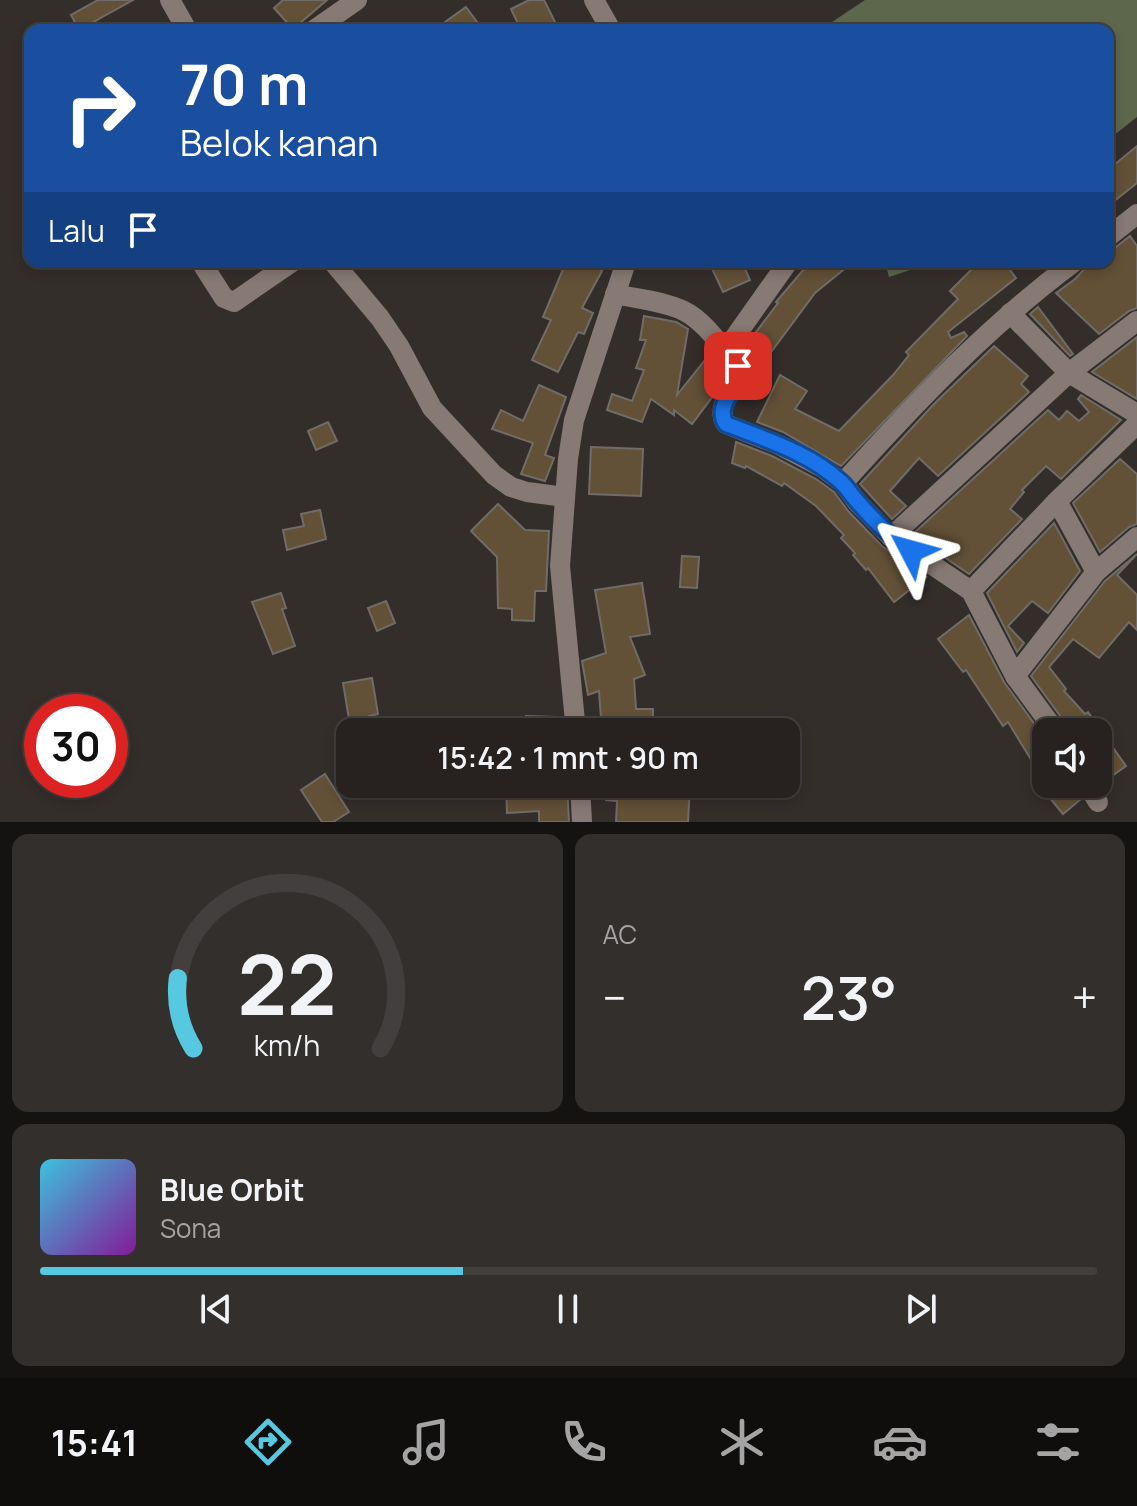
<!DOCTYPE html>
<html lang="id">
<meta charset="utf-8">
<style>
body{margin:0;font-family:Manrope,sans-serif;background:#332f2d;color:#f1f3f6;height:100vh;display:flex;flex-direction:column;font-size:30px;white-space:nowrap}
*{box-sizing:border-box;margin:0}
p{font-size:26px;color:#a4a4a5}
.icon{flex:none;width:44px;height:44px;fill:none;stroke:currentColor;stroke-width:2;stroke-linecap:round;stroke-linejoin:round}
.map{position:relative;height:822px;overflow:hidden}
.panel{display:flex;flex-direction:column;gap:12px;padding:12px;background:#151312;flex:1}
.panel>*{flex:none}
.top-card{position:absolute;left:24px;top:24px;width:1090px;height:244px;border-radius:16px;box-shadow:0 4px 12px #0003,0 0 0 2px #433f3e;background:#1a4fa0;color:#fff;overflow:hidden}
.controls{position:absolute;left:1032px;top:718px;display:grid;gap:16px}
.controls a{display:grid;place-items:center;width:80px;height:80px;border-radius:16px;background:#272220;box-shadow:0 4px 12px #0003,0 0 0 2px #433f3e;font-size:40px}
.speed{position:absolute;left:24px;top:694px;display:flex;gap:16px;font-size:40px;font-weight:700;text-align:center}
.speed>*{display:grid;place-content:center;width:104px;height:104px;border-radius:50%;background:#272220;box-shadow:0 4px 12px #0003,0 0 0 2px #433f3e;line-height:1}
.speed .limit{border:12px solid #d22;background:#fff;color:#111}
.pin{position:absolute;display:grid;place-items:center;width:68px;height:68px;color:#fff;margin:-34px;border-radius:16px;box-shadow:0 4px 12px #0006}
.me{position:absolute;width:88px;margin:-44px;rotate:309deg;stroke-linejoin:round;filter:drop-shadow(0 0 6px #0008)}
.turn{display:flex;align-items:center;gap:28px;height:168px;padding:0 24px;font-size:36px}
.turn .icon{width:104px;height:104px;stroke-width:2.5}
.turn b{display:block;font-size:56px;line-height:68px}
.then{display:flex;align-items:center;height:76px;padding:0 24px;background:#0003;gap:16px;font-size:30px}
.big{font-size:60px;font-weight:600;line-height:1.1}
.panel .card{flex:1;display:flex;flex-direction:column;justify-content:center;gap:12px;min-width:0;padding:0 28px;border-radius:16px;background:#332f2d}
.panel .dial{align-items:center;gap:0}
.dial svg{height:208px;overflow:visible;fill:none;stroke:#433f3e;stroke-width:7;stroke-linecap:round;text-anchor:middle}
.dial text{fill:#f1f3f6;stroke:none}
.song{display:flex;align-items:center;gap:24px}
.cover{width:96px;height:96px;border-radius:12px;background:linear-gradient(135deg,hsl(190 70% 55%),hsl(290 70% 35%))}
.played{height:8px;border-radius:4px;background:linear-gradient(90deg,#56c9e1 40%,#433f3e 40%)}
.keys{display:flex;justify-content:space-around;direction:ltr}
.heat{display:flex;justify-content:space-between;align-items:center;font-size:44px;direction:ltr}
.panel .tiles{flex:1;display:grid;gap:12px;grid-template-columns:1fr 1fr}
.card:last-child{grid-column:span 2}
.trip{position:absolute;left:336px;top:718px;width:464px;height:80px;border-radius:16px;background:#272220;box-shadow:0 4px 12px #0003,0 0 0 2px #433f3e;font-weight:600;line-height:80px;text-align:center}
.menu{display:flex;height:128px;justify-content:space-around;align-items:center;background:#100e0d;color:#a4a4a5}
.menu .icon{width:56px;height:56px}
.menu .on{color:#56c9e1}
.menu b{font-size:36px;color:#f1f3f6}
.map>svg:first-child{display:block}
</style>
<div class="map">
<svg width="1137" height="822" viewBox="0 0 1137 822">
<rect width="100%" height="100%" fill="#342e2b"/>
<g fill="#5c674b">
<polygon points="865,0 1137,0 1137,117 1108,140 1108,30 820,30"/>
<polygon points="885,262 934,262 889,277"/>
</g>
<g fill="#625037" stroke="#706c67" stroke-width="2">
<polygon points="98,0 133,0 79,30 71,15"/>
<polygon points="283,0 327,0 293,29 274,8"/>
<polygon points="529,0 544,0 559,30 521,30 511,9"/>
<polygon points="466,7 483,30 434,30"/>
<polygon points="1137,146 1137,183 1108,206 1108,170"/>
<polygon points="1130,236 1137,246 1137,308 1129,311 1099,334 1056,293 1075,279 1091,262 1108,262 1108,250 1116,247"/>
<polygon points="566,262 602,262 598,268 602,271 582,308 593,313 584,334 578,332 558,372 532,360 551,320 543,317"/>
<polygon points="709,262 742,262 750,280 723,292"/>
<polygon points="810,262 853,262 815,293 763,363 744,348 778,303 776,302"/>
<polygon points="979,262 1004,262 1016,278 948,332 951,338 964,332 967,336 841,466 783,432 757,422 780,375 807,391 795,409 839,431 893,375 909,355 906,352 958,299 950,291"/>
<polygon points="1038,307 1073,354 1070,356 1030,314"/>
<polygon points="644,316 676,322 688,329 677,395 709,355 725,371 713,396 692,424 674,410 674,415 651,399 642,422 607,410 612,394 632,401 644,370 636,368 646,340 640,340"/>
<polygon points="1137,337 1137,399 1092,372"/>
<polygon points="994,346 1028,376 1021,384 1029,392 938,476 919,458 890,491 906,506 892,519 860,484 934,404"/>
<polygon points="539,385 566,397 545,455 554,458 545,481 521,474 533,443 492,429 501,410 523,421"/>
<polygon points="1081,395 1121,420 1061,479 1046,466 1022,490 1024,492 1010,509 1022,519 969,574 912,535 1048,410 1059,420 1067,411 1079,421 1089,412 1078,399"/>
<polygon points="328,422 337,441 316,450 308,431"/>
<polygon points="736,442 772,456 816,479 834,492 848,511 882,546 926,577 894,602 868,568 866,570 853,555 855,553 841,538 844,535 816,506 784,483 782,486 746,466 745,468 732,463"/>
<polygon points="591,447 643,449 641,496 589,494"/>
<polygon points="1120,459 1137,474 1137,524 1129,527 1100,552 1073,503"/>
<polygon points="498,504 525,530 549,531 546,591 535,591 534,621 512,620 512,609 498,608 497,557 471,531"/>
<polygon points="320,510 326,539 287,550 283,530 304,526 301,514"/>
<polygon points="1054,523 1080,571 1048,613 1032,601 1008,626 1024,643 1017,652 987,593"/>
<polygon points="1137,554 1117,575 1137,595 1137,630 1129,622 1099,658 1073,639 1049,667 1066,689 1064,691 1085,714 1088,712 1126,766 1102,783 1098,777 1098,732 1069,732 1066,724 1031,676 1105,581"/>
<polygon points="682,556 699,557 697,588 680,587"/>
<polygon points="642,583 650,634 630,637 645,675 634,679 636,709 653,709 653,732 602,732 599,691 588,695 582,661 606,653 595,590"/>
<polygon points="281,593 286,608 282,609 295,646 273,654 252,602"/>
<polygon points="386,601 395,623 377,631 368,608"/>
<polygon points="969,615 1004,682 1046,740 1046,784 1008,722 1003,726 966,670 963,672 938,639"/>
<polygon points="372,678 378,714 369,716 369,732 353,732 353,719 349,719 343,683"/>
<polygon points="526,716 556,717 556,732 526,732"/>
<polygon points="325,774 349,812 333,822 322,822 301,790"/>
<polygon points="506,784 567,784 569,822 539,822 539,811 507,813"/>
<polygon points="606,784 690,784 688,822 616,822 617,801 606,800"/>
<polygon points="1044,784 1074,784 1081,799 1063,814 1049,797 1052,794"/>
</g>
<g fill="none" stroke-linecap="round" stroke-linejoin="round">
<g stroke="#877973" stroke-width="20">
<polyline points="170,0 187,30"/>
<polyline points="594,0 611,30"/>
<polyline points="314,30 357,0"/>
<polyline points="1108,237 1137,214"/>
<polyline points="201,262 224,298 234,302 292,262"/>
<polyline points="333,262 380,318 399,346 432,408 494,475 511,487 527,492 565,497"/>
<path d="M615,294C637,299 664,301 684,311C706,322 722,348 738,366C741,387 713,404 726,424L777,444L823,468L843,483L857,502L891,537L971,591L1015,676L1056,732"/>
<polyline points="1010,313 1069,373 1137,414"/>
<polyline points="725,351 788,262"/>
<path d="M843,483C915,403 988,326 1074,262"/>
<polyline points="1057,501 1096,572"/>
<polyline points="891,537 1069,373 1137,321"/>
<polyline points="971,591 1057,501 1137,424"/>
<polyline points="1015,676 1096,572 1137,537"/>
<polyline points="576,732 560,566 568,459 574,420 626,262"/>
<polyline points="580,784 582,822"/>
<polyline points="1087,784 1098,802"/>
</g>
</g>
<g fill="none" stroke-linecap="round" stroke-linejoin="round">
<defs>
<path id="route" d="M738,366C742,387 713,404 726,424C765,439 810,453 841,482C847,487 851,495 857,501C873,520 891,537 911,551"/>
</defs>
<use href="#route" stroke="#114b97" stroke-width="20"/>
<use href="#route" stroke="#1a73e8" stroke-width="14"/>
</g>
</svg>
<div class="controls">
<a><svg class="icon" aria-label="sound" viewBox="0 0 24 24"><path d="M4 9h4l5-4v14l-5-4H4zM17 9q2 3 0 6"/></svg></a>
</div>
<div class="speed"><div class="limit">30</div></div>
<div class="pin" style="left:738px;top:366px;background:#d93025"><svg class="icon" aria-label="arrive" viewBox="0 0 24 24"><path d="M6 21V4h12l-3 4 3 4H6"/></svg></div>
<svg class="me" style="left:911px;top:551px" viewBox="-20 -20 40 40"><path d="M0-17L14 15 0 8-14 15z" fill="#1a73e8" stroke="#fff" stroke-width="4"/></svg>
<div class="trip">15:42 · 1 mnt · 90 m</div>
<div class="top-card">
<div class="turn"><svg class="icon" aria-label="right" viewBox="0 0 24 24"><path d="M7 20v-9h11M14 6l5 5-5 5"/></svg><div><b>70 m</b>Belok kanan</div></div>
<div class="then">Lalu<svg class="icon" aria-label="arrive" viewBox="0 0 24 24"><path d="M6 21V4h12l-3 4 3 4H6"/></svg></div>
</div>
</div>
<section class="panel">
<div class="tiles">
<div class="card dial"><svg viewBox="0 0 100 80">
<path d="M14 69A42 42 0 1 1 86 69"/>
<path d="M14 69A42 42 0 0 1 8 42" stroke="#56c9e1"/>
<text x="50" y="56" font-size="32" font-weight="700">22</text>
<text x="50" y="72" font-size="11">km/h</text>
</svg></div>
<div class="card"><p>AC</p>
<div class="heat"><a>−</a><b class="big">23°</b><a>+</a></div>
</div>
<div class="card">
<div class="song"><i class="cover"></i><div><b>Blue Orbit</b><p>Sona</p></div></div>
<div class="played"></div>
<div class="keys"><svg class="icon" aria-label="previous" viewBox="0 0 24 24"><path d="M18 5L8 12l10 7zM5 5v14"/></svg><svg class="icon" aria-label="pause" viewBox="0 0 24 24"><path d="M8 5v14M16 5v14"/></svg><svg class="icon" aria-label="next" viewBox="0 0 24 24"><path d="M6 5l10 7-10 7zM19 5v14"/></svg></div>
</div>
</div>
</section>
<nav class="menu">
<b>15:41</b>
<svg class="icon on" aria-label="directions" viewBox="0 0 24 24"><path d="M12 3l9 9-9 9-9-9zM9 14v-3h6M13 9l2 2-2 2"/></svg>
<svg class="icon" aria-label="music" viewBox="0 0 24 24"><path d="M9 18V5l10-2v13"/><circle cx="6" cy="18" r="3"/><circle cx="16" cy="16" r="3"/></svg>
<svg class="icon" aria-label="phone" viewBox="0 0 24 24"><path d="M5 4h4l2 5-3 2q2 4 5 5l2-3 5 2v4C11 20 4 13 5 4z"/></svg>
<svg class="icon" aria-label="climate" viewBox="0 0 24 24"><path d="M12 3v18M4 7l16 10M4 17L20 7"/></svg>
<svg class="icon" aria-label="car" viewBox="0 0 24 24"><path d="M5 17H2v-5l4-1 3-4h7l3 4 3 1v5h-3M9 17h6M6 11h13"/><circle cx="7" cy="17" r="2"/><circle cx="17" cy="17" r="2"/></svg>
<svg class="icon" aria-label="filters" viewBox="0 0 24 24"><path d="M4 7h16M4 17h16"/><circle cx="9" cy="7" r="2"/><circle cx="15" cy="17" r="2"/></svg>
</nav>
